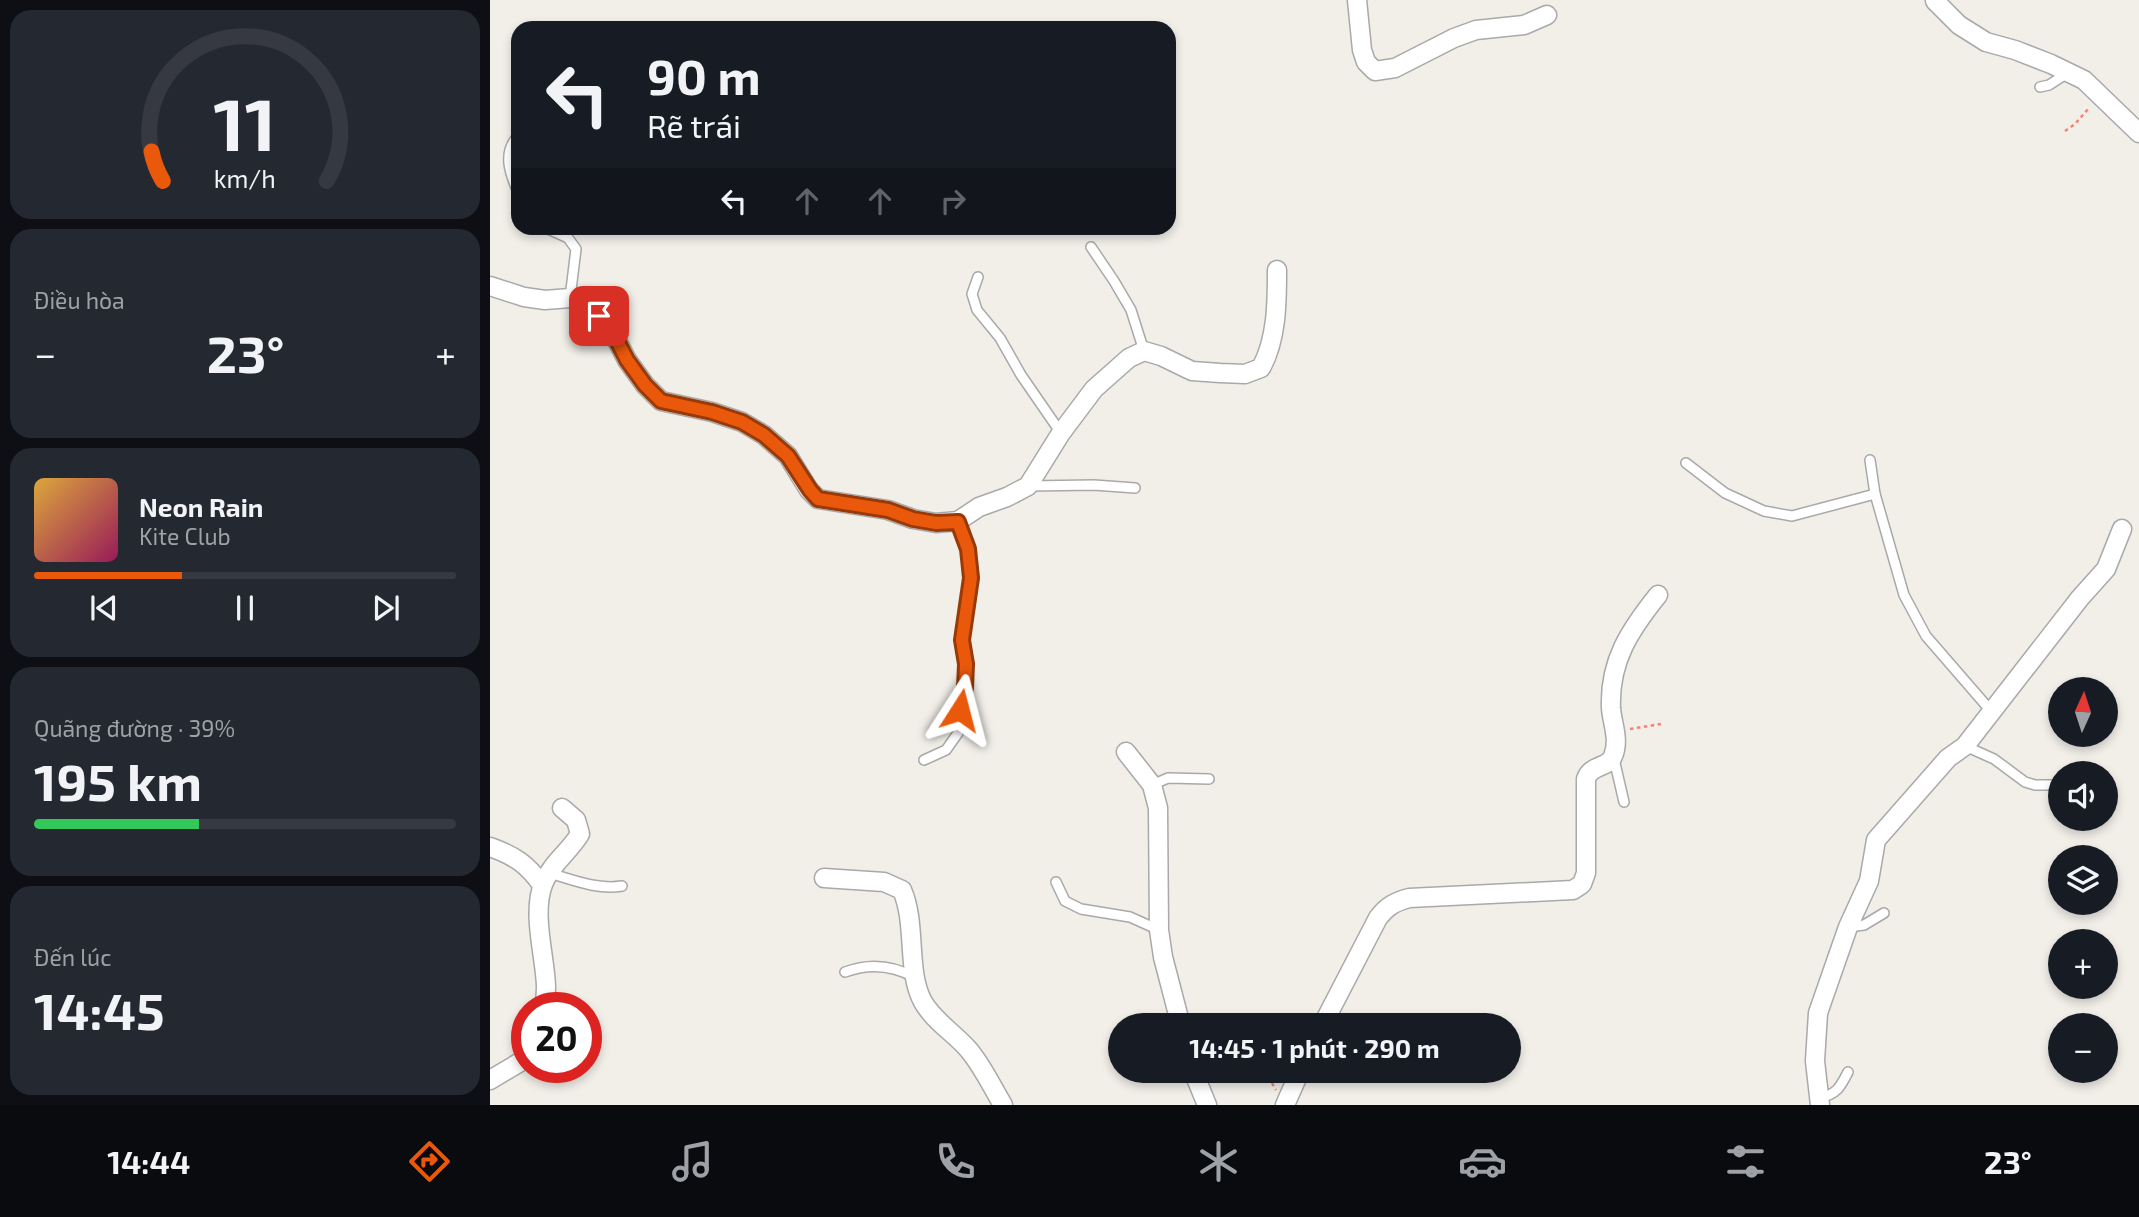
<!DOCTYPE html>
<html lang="vi">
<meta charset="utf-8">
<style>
body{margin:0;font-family:"Exo 2",sans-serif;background:#242831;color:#f1f3f6;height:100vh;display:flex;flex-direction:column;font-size:26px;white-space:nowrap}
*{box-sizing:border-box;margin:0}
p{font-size:23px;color:#9ea1a6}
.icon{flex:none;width:38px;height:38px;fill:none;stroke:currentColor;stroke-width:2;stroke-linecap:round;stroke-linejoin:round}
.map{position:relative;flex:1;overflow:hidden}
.sheet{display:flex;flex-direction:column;gap:10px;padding:10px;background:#0d0f14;width:490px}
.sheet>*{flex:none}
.banner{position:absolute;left:21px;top:21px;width:665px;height:214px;border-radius:21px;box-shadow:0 4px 10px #0003;background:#171b24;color:#f1f3f6;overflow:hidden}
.needle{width:46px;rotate:3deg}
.buttons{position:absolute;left:1558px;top:677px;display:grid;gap:14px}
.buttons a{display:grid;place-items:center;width:70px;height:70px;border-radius:50%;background:#171b24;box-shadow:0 4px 10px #0003;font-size:35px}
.speed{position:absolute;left:21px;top:992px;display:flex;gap:14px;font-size:35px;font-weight:700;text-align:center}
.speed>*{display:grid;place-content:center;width:91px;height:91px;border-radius:50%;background:#171b24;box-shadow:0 4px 10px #0003;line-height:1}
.speed .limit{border:10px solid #d22;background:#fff;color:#111}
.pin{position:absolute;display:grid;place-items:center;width:60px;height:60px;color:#fff;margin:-30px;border-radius:14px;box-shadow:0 4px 10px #0006}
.me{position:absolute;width:77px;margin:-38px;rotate:9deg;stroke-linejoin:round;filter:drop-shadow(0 0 5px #0008)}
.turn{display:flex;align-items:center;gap:24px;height:147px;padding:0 21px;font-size:32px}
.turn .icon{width:91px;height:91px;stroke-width:2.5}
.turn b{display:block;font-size:49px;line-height:60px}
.lanes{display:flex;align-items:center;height:66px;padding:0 21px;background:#0003;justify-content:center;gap:35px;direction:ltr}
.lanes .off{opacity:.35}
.big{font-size:52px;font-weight:700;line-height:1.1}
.sheet .card{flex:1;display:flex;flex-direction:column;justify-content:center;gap:10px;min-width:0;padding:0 24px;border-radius:21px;background:#242831}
.sheet .dial{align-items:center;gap:0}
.dial svg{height:182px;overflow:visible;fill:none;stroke:#363941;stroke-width:7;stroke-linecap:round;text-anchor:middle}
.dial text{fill:#f1f3f6;stroke:none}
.song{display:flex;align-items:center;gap:21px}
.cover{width:84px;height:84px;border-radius:10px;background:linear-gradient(135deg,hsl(40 70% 55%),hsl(330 70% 35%))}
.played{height:7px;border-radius:4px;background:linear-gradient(90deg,#ea580c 35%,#363941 35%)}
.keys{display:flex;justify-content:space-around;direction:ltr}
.heat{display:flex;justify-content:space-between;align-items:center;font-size:38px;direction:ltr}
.charge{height:10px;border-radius:5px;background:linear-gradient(90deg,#34c759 39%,#363941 0)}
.trip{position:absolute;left:618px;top:1013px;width:413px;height:70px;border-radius:35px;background:#171b24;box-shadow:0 4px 10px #0003;font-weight:700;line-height:70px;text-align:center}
.menu{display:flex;height:112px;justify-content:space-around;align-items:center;background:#090b0e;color:#9ea1a6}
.menu .icon{width:49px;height:49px}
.menu .active{color:#ea580c}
.menu b{font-size:32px;color:#f1f3f6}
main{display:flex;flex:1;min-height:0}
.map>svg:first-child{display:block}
</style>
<main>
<section class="sheet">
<div class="card dial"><svg viewBox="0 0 100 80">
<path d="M14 69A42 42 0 1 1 86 69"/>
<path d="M14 69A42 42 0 0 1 9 56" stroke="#ea580c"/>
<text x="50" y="56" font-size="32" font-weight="700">11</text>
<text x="50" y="72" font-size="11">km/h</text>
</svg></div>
<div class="card"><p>Điều hòa</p>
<div class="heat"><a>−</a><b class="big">23°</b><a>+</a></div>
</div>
<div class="card">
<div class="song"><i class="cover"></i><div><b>Neon Rain</b><p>Kite Club</p></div></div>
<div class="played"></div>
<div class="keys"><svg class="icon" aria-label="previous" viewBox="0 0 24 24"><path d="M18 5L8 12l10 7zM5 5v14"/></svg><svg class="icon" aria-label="pause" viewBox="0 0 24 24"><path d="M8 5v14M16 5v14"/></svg><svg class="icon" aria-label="next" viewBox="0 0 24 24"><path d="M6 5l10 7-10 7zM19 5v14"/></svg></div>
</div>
<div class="card"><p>Quãng đường · 39%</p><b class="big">195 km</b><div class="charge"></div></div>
<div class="card"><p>Đến lúc</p><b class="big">14:45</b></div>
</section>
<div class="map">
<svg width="1649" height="1105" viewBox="0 0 1649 1105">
<rect width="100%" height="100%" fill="#f2efe9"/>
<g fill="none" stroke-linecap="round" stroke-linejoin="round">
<defs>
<g id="lane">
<polyline points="1550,87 1559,85 1579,72"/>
<path d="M28,136C12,153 20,174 28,192"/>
<polyline points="56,228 78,238 86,249 80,298"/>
<polyline points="601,247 624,281 641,310 654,351"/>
<polyline points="488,277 482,294 487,310 510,338 531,375 571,433"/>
<polyline points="1380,460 1385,494 1414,595 1436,636 1501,711"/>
<polyline points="1196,463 1235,493 1274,511 1302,516 1385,494"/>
<polyline points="538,486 604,485 645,488"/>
<polyline points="1475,746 1504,759 1535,782 1545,785 1570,785"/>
<polyline points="1124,759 1134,802"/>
<polyline points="434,760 456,750 468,733 475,688 476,664 472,640 481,578 478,549 468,521"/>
<polyline points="662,785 678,778 719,779"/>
<polyline points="1615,792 1622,794"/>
<path d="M59,873C83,880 107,890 132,886"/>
<polyline points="566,882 575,901 591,909 640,917 669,930"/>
<polyline points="1358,927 1374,925 1394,913"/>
<path d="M355,972C379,963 402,965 424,977"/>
<path d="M1329,1097C1346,1096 1351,1086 1358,1072"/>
</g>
<g id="street">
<polyline points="867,0 872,50 876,62 885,71 905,68 964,38 986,30 1034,25 1057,15"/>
<polyline points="1445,1 1469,25 1496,42 1525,50 1561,64 1594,80 1649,133"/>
<path d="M0,286L34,297L55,300L80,298L97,305L120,327L137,360L155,385L171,401L222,412L252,422L274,435L298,456L319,490L328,499L398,510L423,519L446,523L468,521L489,507L517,497L538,486L571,433L604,389L639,358L654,351L671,356L702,371L730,373L755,374L771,368C787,339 787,302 787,270"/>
<polyline points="636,752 662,785 668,808 669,930 673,957 691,1026"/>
<path d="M0,847C25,856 37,864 52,885"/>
<path d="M334,878L394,882L412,890C427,924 416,971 433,1002C444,1021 464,1033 478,1049C492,1065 502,1087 513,1105"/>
<path d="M55,1008C55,1001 56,993 56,986C55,955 41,912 54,882C62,863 79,852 90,834L86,820L72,808"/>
<path d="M832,1026L888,918C897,906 905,902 919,898L1083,890L1092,884L1096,873V779C1101,764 1119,768 1123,756C1130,740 1122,723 1121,708C1119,661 1140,630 1168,595"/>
<polyline points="703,1071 717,1105"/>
<polyline points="0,1080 37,1058"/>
<polyline points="795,1105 810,1071"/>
<polyline points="1330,1105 1325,1061 1328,1013 1358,927 1379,881 1386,840 1458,758 1475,746 1590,598 1616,569 1632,529"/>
</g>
</defs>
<use href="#lane" stroke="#a9a9a9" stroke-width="12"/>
<use href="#street" stroke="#a9a9a9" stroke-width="21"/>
<g stroke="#fa8072" stroke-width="2.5" stroke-dasharray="3.5 3.5" stroke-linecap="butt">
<polyline points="1575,131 1585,124 1599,108"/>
<polyline points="1140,729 1171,724"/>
<polyline points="775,1071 786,1090"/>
</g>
<use href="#lane" stroke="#fff" stroke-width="9"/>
<use href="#street" stroke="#fff" stroke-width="18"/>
</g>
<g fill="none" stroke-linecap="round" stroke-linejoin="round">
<defs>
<polyline id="route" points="109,316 120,327 137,360 155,385 171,401 222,412 252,422 274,435 298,456 320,490 328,499 398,510 423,519 446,523 468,522 478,549 481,578 472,640 476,664 475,688 470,710"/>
</defs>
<use href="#route" stroke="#983908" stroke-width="18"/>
<use href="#route" stroke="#ea580c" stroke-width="12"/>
</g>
</svg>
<div class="buttons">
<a><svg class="needle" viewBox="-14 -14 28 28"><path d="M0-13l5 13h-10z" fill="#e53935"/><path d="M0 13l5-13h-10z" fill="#9ea1a6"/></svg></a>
<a><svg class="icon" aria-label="sound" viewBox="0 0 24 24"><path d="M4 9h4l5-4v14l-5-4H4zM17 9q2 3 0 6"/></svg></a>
<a><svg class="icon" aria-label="layers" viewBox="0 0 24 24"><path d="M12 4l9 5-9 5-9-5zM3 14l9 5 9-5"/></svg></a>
<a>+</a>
<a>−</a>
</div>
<div class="speed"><div class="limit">20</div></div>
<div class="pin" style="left:109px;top:316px;background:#d93025"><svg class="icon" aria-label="arrive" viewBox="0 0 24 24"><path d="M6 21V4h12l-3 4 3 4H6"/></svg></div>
<svg class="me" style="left:470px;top:710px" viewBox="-20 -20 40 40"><path d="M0-17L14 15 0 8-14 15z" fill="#ea580c" stroke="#fff" stroke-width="4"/></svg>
<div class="trip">14:45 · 1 phút · 290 m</div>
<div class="banner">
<div class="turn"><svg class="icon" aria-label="left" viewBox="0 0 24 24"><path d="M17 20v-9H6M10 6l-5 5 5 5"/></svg><div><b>90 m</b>Rẽ trái</div></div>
<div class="lanes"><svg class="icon" aria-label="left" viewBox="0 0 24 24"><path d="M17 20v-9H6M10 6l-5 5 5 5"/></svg><svg class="icon off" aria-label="ahead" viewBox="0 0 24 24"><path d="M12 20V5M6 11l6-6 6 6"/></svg><svg class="icon off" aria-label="ahead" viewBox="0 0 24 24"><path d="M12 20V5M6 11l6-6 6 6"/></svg><svg class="icon off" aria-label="right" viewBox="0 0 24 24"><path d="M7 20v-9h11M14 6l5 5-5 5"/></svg></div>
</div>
</div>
</main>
<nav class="menu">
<b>14:44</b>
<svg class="icon active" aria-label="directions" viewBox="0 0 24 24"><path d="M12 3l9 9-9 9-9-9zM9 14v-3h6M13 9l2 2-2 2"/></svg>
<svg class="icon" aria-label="music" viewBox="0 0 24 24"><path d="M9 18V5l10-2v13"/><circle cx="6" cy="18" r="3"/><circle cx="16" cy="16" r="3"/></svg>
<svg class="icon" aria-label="phone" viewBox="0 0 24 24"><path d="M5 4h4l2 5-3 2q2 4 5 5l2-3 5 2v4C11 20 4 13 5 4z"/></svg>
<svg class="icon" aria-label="climate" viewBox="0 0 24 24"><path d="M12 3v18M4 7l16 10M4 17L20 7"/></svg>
<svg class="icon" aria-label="car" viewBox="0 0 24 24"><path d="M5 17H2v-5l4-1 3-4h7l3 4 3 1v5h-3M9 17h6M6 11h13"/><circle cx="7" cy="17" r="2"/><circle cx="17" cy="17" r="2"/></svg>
<svg class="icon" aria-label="filters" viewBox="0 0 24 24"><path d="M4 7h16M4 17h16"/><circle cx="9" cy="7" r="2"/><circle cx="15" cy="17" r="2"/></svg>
<b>23°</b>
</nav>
